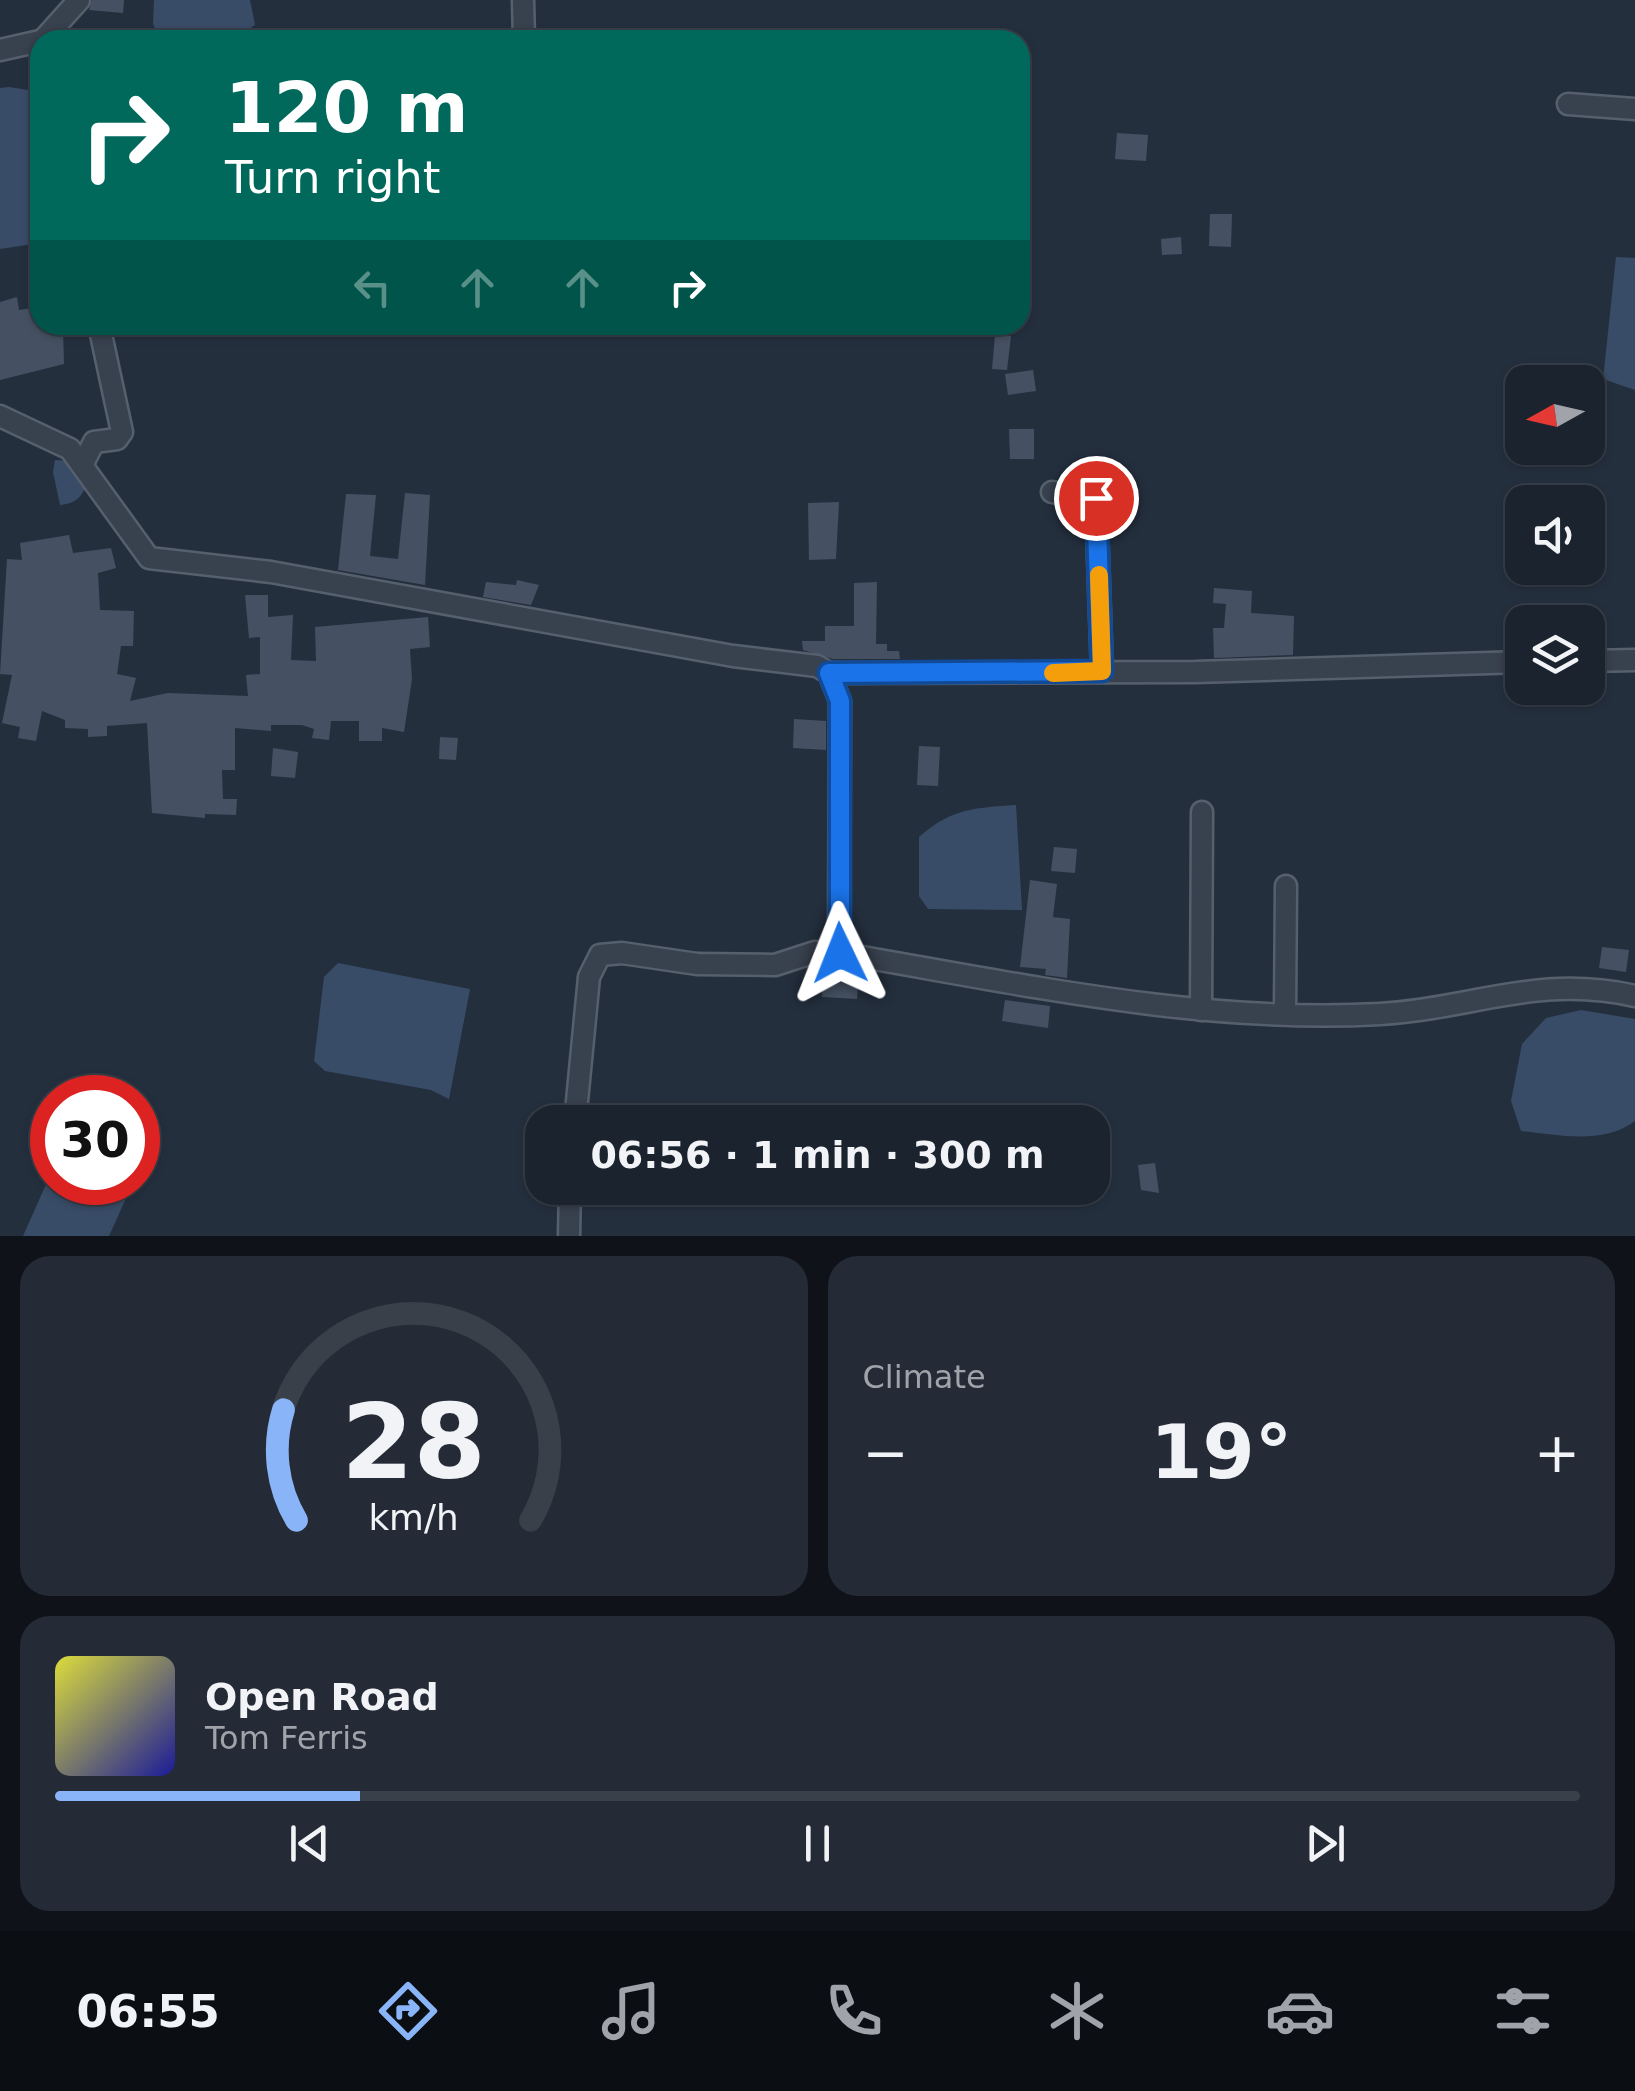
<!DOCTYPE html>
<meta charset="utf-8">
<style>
body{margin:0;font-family:"DejaVu Sans",sans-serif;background:#242b36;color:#f1f3f6;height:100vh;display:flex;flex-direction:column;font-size:38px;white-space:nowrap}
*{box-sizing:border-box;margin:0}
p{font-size:32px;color:#a0a4aa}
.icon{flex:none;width:55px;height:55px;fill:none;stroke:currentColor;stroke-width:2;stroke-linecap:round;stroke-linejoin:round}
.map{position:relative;height:1236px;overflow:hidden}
.panel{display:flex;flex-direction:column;gap:20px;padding:20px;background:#0f1319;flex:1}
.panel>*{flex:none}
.banner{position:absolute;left:30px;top:30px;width:1000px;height:305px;border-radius:30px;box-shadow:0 2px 8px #0004,0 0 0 2px #39404a;background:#00695c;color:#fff;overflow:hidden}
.needle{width:65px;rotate:262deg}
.controls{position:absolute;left:1505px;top:365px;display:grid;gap:20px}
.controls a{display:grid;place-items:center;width:100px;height:100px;border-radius:20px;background:#1b232e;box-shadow:0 2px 8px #0004,0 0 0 2px #39404a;font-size:50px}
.speed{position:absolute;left:30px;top:1075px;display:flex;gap:20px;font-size:50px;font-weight:700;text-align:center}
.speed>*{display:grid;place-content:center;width:130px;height:130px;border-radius:50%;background:#1b232e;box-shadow:0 2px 8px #0004,0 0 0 2px #39404a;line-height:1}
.speed .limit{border:15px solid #d22;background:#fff;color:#111}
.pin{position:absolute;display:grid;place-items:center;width:85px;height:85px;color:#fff;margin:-42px;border:5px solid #fff;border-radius:50%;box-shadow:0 2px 10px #0007}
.me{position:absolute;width:110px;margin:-55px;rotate:358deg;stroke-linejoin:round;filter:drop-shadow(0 0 8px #0008)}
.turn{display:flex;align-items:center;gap:35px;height:210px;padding:0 30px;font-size:45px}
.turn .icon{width:130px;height:130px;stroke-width:2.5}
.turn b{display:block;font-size:70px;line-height:85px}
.lanes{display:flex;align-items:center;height:95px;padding:0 30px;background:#0003;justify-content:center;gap:50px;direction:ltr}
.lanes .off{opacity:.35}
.big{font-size:75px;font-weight:700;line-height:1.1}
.panel .card{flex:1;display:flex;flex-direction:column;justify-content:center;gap:15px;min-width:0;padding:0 35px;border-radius:30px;background:#242b36}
.panel .dial{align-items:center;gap:0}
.dial svg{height:260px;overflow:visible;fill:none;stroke:#39404a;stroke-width:7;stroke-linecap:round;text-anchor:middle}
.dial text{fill:#f1f3f6;stroke:none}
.song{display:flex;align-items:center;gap:30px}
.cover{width:120px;height:120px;border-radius:15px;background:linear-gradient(135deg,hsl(60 70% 55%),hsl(240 70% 35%))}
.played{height:10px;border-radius:5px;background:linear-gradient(90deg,#8ab4f8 20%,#39404a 20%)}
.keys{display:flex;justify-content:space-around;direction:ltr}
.heat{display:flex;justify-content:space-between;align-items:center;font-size:55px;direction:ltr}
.panel .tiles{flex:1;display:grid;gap:20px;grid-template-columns:1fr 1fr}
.card:last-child{grid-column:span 2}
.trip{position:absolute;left:525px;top:1105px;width:585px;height:100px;border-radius:30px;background:#1b232e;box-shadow:0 2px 8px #0004,0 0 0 2px #39404a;font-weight:700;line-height:100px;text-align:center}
.dock{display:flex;height:160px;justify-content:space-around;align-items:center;background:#0b0e12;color:#a0a4aa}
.dock .icon{width:70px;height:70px}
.dock .selected{color:#8ab4f8}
.dock b{font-size:45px;color:#f1f3f6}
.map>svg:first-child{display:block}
</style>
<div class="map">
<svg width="1635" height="1236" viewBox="0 0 1635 1236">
<rect width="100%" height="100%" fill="#242f3e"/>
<g fill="#394c67">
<polygon points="154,0 250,0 255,25 234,39 160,40 153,24"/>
<polygon points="9,87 28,90 40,176 40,243 0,249 0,88"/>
<polygon points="1616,257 1635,258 1635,390 1603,379"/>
<path d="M55,460L69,461L87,482C83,497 75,504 60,505L53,472Z"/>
<path d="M1016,805L1022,910L928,909L919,896V837C952,808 974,808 1016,805Z"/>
<polygon points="338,963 470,989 449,1099 431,1090 325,1071 314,1061 324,977"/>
<path d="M1581,1010L1635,1019V1121C1603,1145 1558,1135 1521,1131L1511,1101L1522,1044L1546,1018Z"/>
<polygon points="52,1171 52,1182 133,1183 109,1236 23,1236"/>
</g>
<g fill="#455162">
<polygon points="92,0 124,0 123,13 89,10"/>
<polygon points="1117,133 1148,135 1146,161 1115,159"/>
<polygon points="1210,214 1232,214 1231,247 1209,246"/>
<polygon points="1181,237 1182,254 1162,255 1161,239"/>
<polygon points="17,297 19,310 40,307 40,325 63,328 64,364 0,380 0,302"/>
<polygon points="995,335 1011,336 1007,370 992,369"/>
<polygon points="1033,370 1036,391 1008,395 1005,374"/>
<polygon points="1009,429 1034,429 1034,459 1010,459"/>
<polygon points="405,493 430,495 425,585 338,570 346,494 376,495 370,556 398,559"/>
<polygon points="839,502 836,559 809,560 808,503"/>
<polygon points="69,535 73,553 111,548 116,568 98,573 100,610 134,611 133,646 121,646 117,674 136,678 130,701 168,693 248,696 246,675 260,674 260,637 249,638 245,595 268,595 268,617 293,615 291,660 316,661 315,627 428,617 430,647 410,649 412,679 404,732 382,728 382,741 359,741 359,721 331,721 329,740 312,738 314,729 302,725 271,725 271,731 235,728 235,770 222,770 223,799 237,799 236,815 205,814 205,818 152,813 147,723 107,726 107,736 88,737 88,729 65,728 65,720 42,711 36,741 18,738 20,727 2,723 12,675 0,674 7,559 22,560 20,543"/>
<polygon points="517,580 539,585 531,605 483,597 486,582 516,585"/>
<polygon points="877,582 876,644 887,644 887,651 899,651 900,659 833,659 803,650 802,641 825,641 825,626 854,626 854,583"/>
<polygon points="1214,588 1252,591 1251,613 1294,616 1293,655 1214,658 1213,628 1224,628 1226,604 1213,603"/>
<polygon points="794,719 826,721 826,750 793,748"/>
<polygon points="440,737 458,738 456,760 439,759"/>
<polygon points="919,746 940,747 938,786 917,785"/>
<polygon points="273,748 298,752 295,778 271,776"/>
<polygon points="1054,847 1077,849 1075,873 1051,871"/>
<polygon points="1030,880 1057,884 1053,917 1070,919 1067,978 1045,975 1046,969 1020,967"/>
<polygon points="1602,947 1629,950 1626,972 1599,968"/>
<polygon points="824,966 859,970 857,999 822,997"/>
<polygon points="1005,1000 1050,1006 1048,1028 1002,1021"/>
<polygon points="1155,1163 1159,1193 1141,1190 1138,1165"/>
</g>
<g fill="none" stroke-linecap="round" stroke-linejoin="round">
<defs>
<g id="minor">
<polyline points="523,0 524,40"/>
<polyline points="43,40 79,0"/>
<polyline points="0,50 40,41"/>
<polyline points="1568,104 1635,109"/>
<path d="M0,416L70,449L149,558L271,572L733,656L817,666L829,673L840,701L839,953C1017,983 1199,1024 1380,1014C1472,1009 1537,974 1635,996"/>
<polyline points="82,465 94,442 117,439 122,432 99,325"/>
<polyline points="1052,492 1096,499 1102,671"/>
<polyline points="1588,661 1635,660"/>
<polyline points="829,673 1195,672 1522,662"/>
<polyline points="1201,1010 1202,812"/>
<polyline points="1285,1012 1286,886"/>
<polyline points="575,1122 589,977 600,955 622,953 697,964 775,965 815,952 839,953"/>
<polyline points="569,1236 570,1188"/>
</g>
</defs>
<use href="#minor" stroke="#565f6c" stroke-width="25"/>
<use href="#minor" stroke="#38414e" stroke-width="20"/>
</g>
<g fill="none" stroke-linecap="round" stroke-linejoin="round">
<defs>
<polyline id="route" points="840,953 840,701 829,673 1102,671 1096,498"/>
</defs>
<use href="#route" stroke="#114b97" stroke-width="25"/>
<use href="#route" stroke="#1a73e8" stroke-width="18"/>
<polyline stroke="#f59e0b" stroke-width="18" points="1053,673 1102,671 1099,575"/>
</g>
</svg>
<div class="controls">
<a><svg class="needle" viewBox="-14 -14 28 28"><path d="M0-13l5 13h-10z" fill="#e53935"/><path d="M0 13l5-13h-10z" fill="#a0a4aa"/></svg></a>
<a><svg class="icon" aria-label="sound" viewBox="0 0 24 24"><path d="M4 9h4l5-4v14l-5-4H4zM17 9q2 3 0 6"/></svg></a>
<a><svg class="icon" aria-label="layers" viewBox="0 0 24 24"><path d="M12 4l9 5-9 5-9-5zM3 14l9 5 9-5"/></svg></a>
</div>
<div class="speed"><div class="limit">30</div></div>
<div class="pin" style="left:1096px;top:498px;background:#d93025"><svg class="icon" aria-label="arrive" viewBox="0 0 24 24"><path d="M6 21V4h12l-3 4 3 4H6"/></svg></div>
<svg class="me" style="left:840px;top:953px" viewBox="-20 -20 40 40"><path d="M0-17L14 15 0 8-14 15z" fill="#1a73e8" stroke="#fff" stroke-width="4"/></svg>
<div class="trip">06:56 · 1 min · 300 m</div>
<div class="banner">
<div class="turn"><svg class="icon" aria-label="right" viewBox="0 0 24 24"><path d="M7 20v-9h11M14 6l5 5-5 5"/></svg><div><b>120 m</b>Turn right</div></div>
<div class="lanes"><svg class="icon off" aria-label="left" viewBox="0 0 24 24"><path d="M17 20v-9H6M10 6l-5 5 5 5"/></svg><svg class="icon off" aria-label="ahead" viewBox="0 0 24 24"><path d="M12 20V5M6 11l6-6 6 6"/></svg><svg class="icon off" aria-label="ahead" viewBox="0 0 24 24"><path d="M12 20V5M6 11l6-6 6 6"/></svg><svg class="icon" aria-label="right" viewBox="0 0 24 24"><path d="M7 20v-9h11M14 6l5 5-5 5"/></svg></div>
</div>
</div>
<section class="panel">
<div class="tiles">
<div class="card dial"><svg viewBox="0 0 100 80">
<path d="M14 69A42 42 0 1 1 86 69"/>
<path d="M14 69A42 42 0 0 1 10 35" stroke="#8ab4f8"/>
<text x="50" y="56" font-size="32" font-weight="700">28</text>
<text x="50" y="72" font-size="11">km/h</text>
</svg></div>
<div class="card"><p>Climate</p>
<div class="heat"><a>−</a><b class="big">19°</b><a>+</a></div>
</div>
<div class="card">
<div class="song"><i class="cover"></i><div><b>Open Road</b><p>Tom Ferris</p></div></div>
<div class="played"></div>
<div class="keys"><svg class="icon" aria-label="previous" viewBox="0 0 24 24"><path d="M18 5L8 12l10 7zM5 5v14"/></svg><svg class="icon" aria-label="pause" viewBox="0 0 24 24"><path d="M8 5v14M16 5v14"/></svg><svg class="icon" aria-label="next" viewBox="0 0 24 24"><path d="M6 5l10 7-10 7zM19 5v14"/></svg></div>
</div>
</div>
</section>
<nav class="dock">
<b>06:55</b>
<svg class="icon selected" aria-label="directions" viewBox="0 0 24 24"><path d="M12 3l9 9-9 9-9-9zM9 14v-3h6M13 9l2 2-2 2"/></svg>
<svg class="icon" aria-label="music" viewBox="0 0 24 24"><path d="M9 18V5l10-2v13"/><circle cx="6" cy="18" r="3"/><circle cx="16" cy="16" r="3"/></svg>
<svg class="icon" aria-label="phone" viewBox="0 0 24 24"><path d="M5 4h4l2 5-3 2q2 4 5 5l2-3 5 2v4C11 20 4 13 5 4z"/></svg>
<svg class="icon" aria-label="climate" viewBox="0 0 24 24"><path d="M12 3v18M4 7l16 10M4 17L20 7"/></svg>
<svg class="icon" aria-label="car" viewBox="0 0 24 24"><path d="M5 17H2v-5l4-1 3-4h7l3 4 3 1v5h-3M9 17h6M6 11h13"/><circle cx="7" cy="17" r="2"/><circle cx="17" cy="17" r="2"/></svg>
<svg class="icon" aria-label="filters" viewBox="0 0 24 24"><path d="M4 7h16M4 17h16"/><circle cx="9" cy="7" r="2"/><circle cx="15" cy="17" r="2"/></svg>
</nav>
